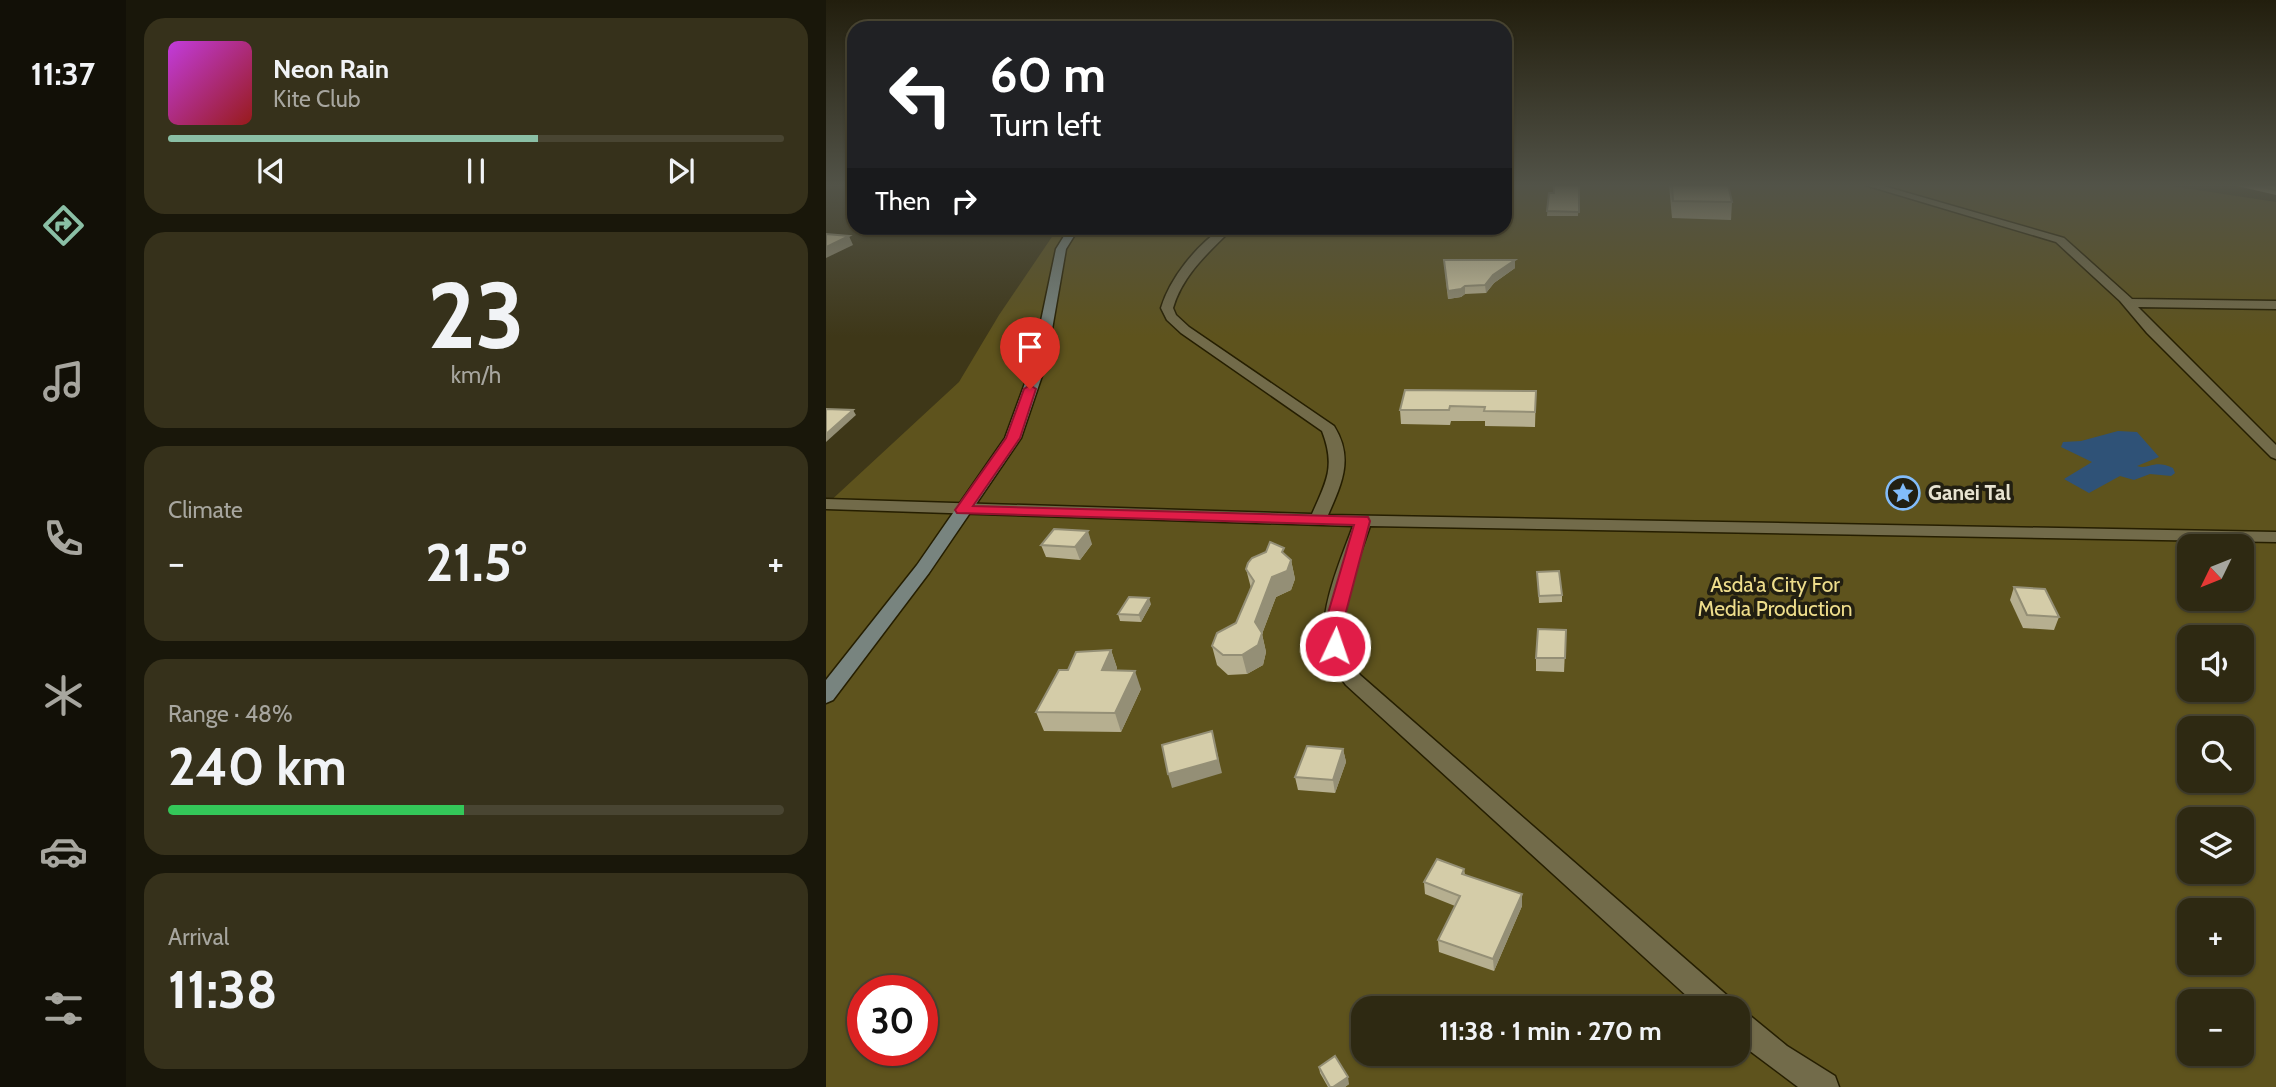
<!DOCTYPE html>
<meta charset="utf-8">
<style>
body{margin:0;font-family:Cabin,sans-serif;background:#36311b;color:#f1f3f6;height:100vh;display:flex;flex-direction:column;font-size:26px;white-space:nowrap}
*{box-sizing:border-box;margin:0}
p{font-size:23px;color:#a7a69f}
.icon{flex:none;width:38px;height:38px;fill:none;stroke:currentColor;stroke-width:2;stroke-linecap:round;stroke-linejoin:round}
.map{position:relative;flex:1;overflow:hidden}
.panel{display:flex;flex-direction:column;gap:18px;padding:18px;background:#19170a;width:700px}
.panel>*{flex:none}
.banner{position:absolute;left:21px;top:21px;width:665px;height:214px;border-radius:21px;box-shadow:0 2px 5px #0004,0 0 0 2px #494532;background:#202124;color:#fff;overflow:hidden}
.needle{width:46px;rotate:227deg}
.controls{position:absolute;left:1351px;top:534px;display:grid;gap:14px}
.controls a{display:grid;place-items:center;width:77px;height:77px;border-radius:14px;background:#2e2912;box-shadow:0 2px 5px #0004,0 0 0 2px #494532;font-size:35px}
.speed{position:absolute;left:21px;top:975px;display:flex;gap:14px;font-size:35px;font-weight:700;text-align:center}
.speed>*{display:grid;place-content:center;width:91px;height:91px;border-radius:50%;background:#2e2912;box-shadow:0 2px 5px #0004,0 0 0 2px #494532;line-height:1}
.speed .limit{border:10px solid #d22;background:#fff;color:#111}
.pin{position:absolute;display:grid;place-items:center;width:60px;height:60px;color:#fff;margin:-72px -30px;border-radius:50% 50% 50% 0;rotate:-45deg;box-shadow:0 0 7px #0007}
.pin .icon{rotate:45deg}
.me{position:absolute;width:77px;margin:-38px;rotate:3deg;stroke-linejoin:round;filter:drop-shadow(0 0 5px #0008)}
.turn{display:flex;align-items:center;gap:24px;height:147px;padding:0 28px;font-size:32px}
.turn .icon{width:91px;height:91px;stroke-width:2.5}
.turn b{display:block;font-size:49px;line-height:60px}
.then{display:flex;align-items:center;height:66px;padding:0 28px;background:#0003;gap:14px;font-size:26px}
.big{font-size:52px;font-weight:700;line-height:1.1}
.panel .tile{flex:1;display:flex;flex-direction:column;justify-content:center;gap:10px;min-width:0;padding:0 24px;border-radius:21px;background:#36311b}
.panel .dial{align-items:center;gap:0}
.dial b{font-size:91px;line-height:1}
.song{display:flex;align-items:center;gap:21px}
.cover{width:84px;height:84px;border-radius:10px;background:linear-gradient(135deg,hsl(290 70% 55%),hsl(0 70% 35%))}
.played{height:7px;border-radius:4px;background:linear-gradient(90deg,#8abfa5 60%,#494532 60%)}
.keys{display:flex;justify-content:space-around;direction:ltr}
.heat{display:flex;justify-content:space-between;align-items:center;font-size:38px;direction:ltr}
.charge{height:10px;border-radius:5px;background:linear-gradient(90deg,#34c759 48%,#494532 0)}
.trip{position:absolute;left:525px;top:996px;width:399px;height:70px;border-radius:21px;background:#2e2912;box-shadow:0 2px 5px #0004,0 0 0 2px #494532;font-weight:700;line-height:70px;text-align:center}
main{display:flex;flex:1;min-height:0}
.tab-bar{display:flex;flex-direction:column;width:126px;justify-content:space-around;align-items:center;background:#121007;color:#a7a69f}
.tab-bar .icon{width:49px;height:49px}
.tab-bar .active{color:#8abfa5}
.tab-bar b{font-size:32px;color:#f1f3f6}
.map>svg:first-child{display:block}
</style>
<main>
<nav class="tab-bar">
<b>11:37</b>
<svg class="icon active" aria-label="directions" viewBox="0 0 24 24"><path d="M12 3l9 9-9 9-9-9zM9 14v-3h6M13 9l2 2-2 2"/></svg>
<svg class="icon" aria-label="music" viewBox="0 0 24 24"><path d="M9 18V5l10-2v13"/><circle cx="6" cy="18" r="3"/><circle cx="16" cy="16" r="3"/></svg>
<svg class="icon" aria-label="phone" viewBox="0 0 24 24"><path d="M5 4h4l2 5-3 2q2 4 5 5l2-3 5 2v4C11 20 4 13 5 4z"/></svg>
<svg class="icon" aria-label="climate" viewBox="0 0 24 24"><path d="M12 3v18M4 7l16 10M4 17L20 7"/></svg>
<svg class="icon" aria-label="car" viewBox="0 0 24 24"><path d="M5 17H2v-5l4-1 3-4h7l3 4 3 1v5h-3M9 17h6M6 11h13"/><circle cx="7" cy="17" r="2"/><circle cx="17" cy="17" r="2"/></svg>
<svg class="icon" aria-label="filters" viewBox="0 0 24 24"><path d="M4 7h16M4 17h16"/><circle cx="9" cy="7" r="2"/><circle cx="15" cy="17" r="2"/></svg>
</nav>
<section class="panel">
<div class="tile">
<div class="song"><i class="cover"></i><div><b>Neon Rain</b><p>Kite Club</p></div></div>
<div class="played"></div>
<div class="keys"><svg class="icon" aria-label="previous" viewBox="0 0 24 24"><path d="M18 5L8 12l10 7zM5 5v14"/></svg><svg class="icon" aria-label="pause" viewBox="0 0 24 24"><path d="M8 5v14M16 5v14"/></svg><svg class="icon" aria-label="next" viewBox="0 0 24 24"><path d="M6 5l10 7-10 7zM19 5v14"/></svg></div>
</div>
<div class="tile dial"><b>23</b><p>km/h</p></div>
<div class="tile"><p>Climate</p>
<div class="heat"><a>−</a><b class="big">21.5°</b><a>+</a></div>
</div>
<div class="tile"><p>Range · 48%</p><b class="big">240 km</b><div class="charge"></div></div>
<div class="tile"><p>Arrival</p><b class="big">11:38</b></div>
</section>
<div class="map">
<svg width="1450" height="1087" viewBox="0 0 1450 1087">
<rect width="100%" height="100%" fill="#3e3718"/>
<path fill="#5e531d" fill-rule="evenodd" d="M679,185H1338L1450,202V1087H0V505L133,382L173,315L232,228H679ZM1363,546H1416V598H1363ZM1363,637H1416V690H1363ZM1363,728H1416V780H1363ZM1363,819H1416V872H1363ZM1363,910H1416V962H1363ZM37,990H96V1050H37ZM1363,1001H1416V1054H1363ZM537,1008H912V1054H537Z"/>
<path fill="#2f5277" d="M1292,431L1311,432L1333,457L1311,466C1323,470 1328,459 1347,468L1349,473L1345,476L1324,474L1308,480L1294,476L1263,493L1238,479L1266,462L1235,447L1237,442L1255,441Z"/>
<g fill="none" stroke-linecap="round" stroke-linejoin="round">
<defs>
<g id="minor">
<polygon points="1039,185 1054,185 1238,238 1306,299 1450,301 1450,309 1312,307 1450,445 1450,459 1445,457 1321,333 1294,301 1230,242"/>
<path d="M396,228H407C383,252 357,274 347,308L350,315L363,327L508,426C528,458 516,483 502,515L1450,532V542L544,526C532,562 511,607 519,645C521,656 528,666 534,675L904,998L908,1008H874L520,685C512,674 502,661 499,647C492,611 515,559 527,526L0,509V499L486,514C500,482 510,467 496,431L355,333L341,320L335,308C344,278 370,246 396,228Z"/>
<polygon points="912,1010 922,1014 961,1046 1009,1076 1013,1087 972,1087 912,1042"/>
</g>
<polygon id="secondary" points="243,228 253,228 240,249 220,364 195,438 103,573 7,700 0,703 0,680 91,565 179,438 206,364 230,249"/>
</defs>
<use href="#minor" stroke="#251e00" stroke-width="3"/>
<use href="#secondary" stroke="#251e00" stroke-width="3"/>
<use href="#minor" fill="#726b4a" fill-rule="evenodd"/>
<use href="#secondary" fill="#78847f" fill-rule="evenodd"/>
</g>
<g fill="#b6af90">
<polygon points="753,185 752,216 721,216 723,193 728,193"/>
<polygon points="843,185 902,185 906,202 905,220 846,218"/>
<polygon points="1407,185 1450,185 1450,195"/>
<polygon points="618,260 689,268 668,283 660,293 639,294 635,297 622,299"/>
<polygon points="710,391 709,427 659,426 659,421 625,421 624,425 575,424 574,410"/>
<polygon points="266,544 254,560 220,557 215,545"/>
<polygon points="459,555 465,560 469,579 465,590 450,597 436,634 440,652 437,665 421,674 402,675 391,665 386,646 410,623 425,588 420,569"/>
<polygon points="711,572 736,595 736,602 713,603"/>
<polygon points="1188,587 1233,617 1228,630 1197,628 1184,600"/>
<polygon points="325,604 315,622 294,621 292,614"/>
<polygon points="740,630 738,672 710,671 710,658"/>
<polygon points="285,650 291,668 290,671 315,689 295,732 218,731 210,712 242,670"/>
<polygon points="517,749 520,762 509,793 472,790 469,777"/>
<polygon points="638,869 639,875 696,894 696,906 668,971 613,952 612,940 629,906 599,894 598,882"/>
<polygon points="493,1067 523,1084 519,1087 502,1087 494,1073"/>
</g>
<g fill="#948f76">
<polygon points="23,236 27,245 0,258 0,247"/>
<polygon points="689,260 689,268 668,283 660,293 659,285 667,275"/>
<polygon points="639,286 639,294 635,297 622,299 622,291"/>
<polygon points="27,410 30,415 0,442 0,434"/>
<polygon points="262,531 266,544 254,560 249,547"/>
<polygon points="465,560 469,579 465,590 450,597 436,634 440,652 437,665 421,674 416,655 446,577"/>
<polygon points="323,598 325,604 315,622 313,615"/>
<polygon points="285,650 291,668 283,689 276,670"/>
<polygon points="309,671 315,689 295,732 289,713"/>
<polygon points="386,731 396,773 346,788 342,774"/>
<polygon points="517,749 520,762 509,793 507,780"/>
<polygon points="696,894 696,906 668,971 667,959"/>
<polygon points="522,1077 523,1084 519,1087 507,1087"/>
</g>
<g fill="#d4cca8" stroke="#948f76" stroke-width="2">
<polygon points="728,185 753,185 753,212 721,211 723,193 728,193"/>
<polygon points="846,185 902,185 906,202 847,201"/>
<polygon points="1428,185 1450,185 1450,190"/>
<polygon points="0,234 23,236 0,247"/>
<polygon points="618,260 689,260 667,275 659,285 639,286 635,289 622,291"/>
<polygon points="579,390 710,391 709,412 658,411 659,407 624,406 623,410 574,410"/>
<polygon points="0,409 27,410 0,434"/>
<polygon points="228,529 262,531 249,547 215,545"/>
<polygon points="444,542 458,548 456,552 465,560 461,571 446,577 429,622 436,633 432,645 416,655 397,655 386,646 391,633 410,623 428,581 420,569 422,563 426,558 440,552"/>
<polygon points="733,571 736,595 713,596 711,572"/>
<polygon points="1188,587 1219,589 1233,617 1201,615"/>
<polygon points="303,597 323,598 313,615 292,614"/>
<polygon points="712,629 740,630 739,658 710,658"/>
<polygon points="285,650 276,670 309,671 289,713 210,712 233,670 242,670 250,652"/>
<polygon points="386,731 392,760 342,774 336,745"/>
<polygon points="481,746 517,749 507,780 469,777"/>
<polygon points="611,859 638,869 636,874 696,894 667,959 612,940 634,896 598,882"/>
<polygon points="509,1056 522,1077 507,1087 504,1087 493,1067"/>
</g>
<linearGradient id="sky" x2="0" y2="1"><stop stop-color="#221e0d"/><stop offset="0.55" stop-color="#525348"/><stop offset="1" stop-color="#525348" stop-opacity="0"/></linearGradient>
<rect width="1450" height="337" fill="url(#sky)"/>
<polygon fill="#e11d48" stroke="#92132f" stroke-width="2" points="204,385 210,389 194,438 147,506 542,517 544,521 516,627 518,646 516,651 503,651 498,627 528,525 131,513 129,510 180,438 198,389"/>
<defs>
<symbol id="sight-ring" viewBox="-11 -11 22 22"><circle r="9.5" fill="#221f11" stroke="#82bcfa" stroke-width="1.5"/><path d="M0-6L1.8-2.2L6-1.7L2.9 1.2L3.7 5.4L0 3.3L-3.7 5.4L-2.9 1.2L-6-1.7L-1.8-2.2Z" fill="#82bcfa"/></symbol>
</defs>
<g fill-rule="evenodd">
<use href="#sight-ring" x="1058" y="474" width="38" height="38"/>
</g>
<g text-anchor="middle" stroke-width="7" stroke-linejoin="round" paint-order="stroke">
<g font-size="21" font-weight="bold" fill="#e7e3d1" stroke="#221f11" text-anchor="start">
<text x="1102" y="500">Ganei Tal</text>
</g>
<g font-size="21" fill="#eedd8b" stroke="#221f11">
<text x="949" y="592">Asda'a City For<tspan x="949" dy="24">Media Production</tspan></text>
</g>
</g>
</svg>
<div class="controls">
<a><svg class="needle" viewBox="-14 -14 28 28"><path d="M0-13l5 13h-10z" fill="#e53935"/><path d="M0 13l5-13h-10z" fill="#a7a69f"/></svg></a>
<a><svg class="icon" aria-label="sound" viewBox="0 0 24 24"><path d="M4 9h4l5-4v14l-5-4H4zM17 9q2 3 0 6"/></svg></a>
<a><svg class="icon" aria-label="search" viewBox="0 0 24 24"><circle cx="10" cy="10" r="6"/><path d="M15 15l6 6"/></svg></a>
<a><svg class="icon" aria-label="layers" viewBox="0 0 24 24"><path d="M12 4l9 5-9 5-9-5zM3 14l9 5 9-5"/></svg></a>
<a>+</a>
<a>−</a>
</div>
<div class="speed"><div class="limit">30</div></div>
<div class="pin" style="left:204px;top:389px;background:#d93025"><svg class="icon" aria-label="arrive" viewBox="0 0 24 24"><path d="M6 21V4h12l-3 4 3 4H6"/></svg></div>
<svg class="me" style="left:509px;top:646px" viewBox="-20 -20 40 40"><circle r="17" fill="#e11d48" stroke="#fff" stroke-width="3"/><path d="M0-11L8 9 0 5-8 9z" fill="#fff"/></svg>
<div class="trip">11:38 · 1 min · 270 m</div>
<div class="banner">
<div class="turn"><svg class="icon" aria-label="left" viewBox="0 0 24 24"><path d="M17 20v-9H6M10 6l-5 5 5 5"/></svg><div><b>60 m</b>Turn left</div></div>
<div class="then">Then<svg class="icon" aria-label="right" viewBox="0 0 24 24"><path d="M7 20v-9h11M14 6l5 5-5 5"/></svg></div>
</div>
</div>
</main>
